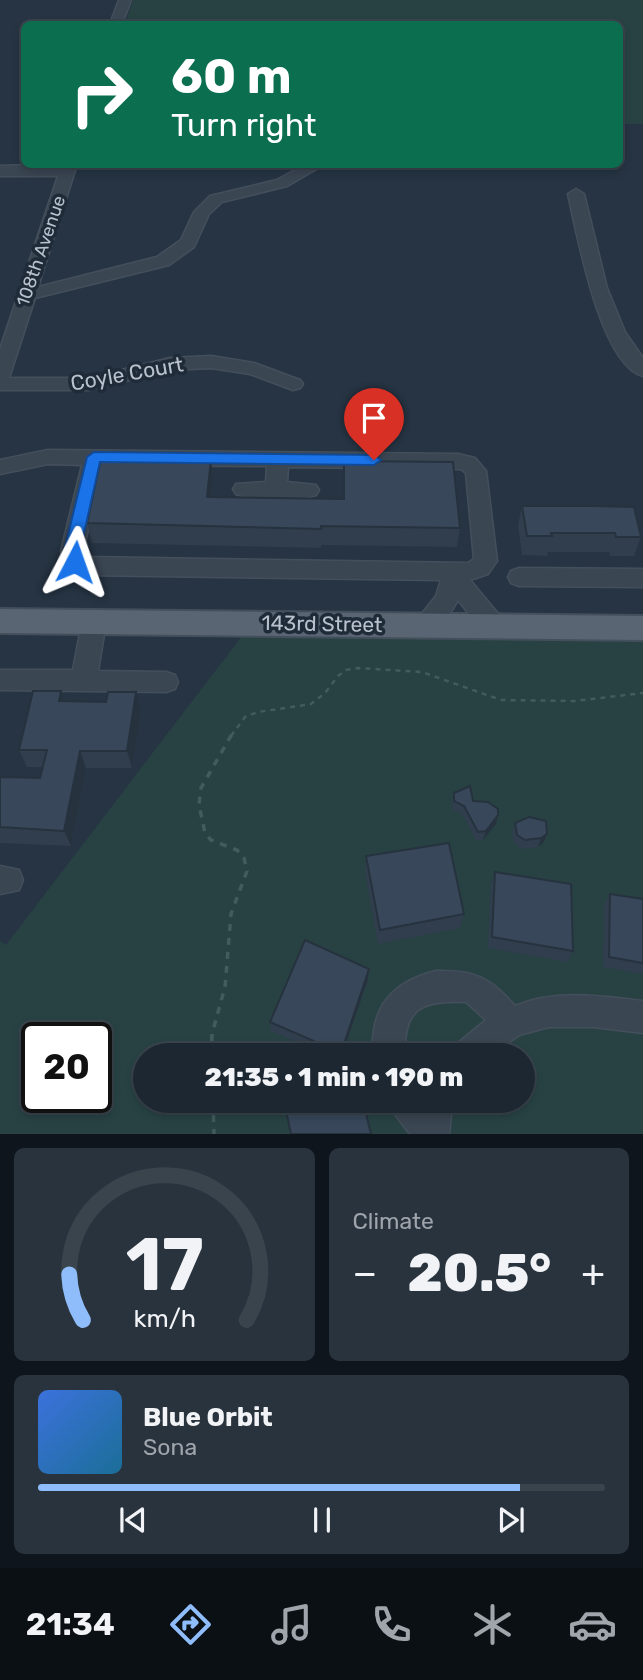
<!DOCTYPE html>
<meta charset="utf-8">
<style>
body{margin:0;font-family:Rubik,sans-serif;background:#29333e;color:#f1f3f6;height:100vh;display:flex;flex-direction:column;font-size:26px;white-space:nowrap}
*{box-sizing:border-box;margin:0}
p{font-size:23px;color:#a0a5ac}
.icon{flex:none;width:38px;height:38px;fill:none;stroke:currentColor;stroke-width:2;stroke-linecap:round;stroke-linejoin:round}
.map{position:relative;height:1134px;overflow:hidden}
.drawer{display:flex;flex-direction:column;gap:14px;padding:14px;background:#0f151c;flex:1}
.drawer>*{flex:none}
.guide{position:absolute;left:21px;top:21px;width:602px;height:147px;border-radius:10px;box-shadow:0 4px 10px #0003,0 0 0 2px #3a444d;background:#0b6e4f;color:#fff;overflow:hidden}
.speed{position:absolute;left:21px;top:1022px;display:flex;gap:14px;font-size:35px;font-weight:700;text-align:center}
.speed>*{display:grid;place-content:center;width:91px;height:91px;border-radius:50%;background:#1c2732;box-shadow:0 4px 10px #0003,0 0 0 2px #3a444d;line-height:1}
.speed .limit{border:4px solid #111;border-radius:10px;background:#fff;color:#111}
.pin{position:absolute;display:grid;place-items:center;width:60px;height:60px;color:#fff;margin:-72px -30px;border-radius:50% 50% 50% 0;rotate:-45deg;box-shadow:0 0 7px #0007}
.pin .icon{rotate:45deg}
.me{position:absolute;width:77px;margin:-38px;rotate:4deg;stroke-linejoin:round;filter:drop-shadow(0 0 5px #0008)}
.turn{display:flex;align-items:center;gap:24px;height:147px;padding:0 35px;font-size:32px}
.turn .icon{width:91px;height:91px;stroke-width:2.5}
.turn b{display:block;font-size:49px;line-height:60px}
.big{font-size:52px;font-weight:800;line-height:1.1}
.drawer .widget{flex:1;display:flex;flex-direction:column;justify-content:center;gap:10px;min-width:0;padding:0 24px;border-radius:10px;background:#29333e}
.drawer .dial{align-items:center;gap:0}
.dial svg{height:182px;overflow:visible;fill:none;stroke:#3a444d;stroke-width:7;stroke-linecap:round;text-anchor:middle}
.dial text{fill:#f1f3f6;stroke:none}
.song{display:flex;align-items:center;gap:21px}
.cover{width:84px;height:84px;border-radius:10px;background:linear-gradient(135deg,hsl(220 70% 55%),hsl(200 70% 35%))}
.played{height:7px;border-radius:4px;background:linear-gradient(90deg,#8fbdfb 85%,#3a444d 85%)}
.keys{display:flex;justify-content:space-around;direction:ltr}
.heat{display:flex;justify-content:space-between;align-items:center;font-size:38px;direction:ltr}
.drawer .tiles{flex:1;display:grid;gap:14px;grid-template-columns:1fr 1fr}
.widget:last-child{grid-column:span 2}
.trip{position:absolute;left:133px;top:1043px;width:402px;height:70px;border-radius:35px;background:#1c2732;box-shadow:0 4px 10px #0003,0 0 0 2px #3a444d;font-weight:800;line-height:70px;text-align:center}
.tabs{display:flex;height:112px;justify-content:space-around;align-items:center;background:#0b1014;color:#a0a5ac}
.tabs .icon{width:49px;height:49px}
.tabs .selected{color:#8fbdfb}
.tabs b{font-size:32px;color:#f1f3f6}
.map>svg:first-child{display:block}
</style>
<div class="map">
<svg width="643" height="1134" viewBox="0 0 643 1134">
<rect width="100%" height="100%" fill="#263443"/>
<g fill="#284244" fill-rule="evenodd">
<polygon points="133,0 643,0 643,124 620,124 620,24 125,24"/>
<path d="M248,628L643,635V1134H0V941L6,945ZM37,1038H96V1097H37ZM145,1055H523V1101H145Z"/>
</g>
<g fill="none" stroke-linecap="round" stroke-linejoin="round">
<defs>
<g id="minor">
<polygon points="119,0 131,0 122,24 110,24"/>
<polygon points="62,164 77,164 38,287 157,257 181,240 194,212 210,196 277,180 306,164 325,164 287,186 222,202 209,214 194,247 169,265 35,298 9,378 89,378 170,358 211,356 254,363 300,380 303,384 300,388 293,390 250,374 211,368 170,370 89,390 0,390 0,349 58,176 0,176 0,166"/>
<path d="M576,189L584,194L607,288L625,332L643,358V376C600,365 577,233 568,194Z"/>
<path d="M48,450L458,454L475,458L486,471L497,561L488,574L470,580L509,627L505,634C485,641 470,614 458,600C449,616 434,639 416,633L412,626L436,596L441,580L84,575L67,568L61,551L82,465L48,464L0,474V460ZM103,465L267,466L266,482L236,484L233,489L236,494C258,501 294,502 316,495L319,490L316,485L287,482L288,467L461,469L466,473L474,559L468,563L86,557L83,551Z"/>
<polygon points="519,568 643,569 643,587 519,586 511,583 508,577 511,571"/>
<polygon points="94,612 102,615 106,622 98,671 166,672 175,675 178,682 175,689 166,692 0,690 0,670 73,670 82,622 86,615"/>
<polygon points="0,866 19,870 23,880 19,890 0,894"/>
<path d="M436,971C474,970 490,977 515,1006C556,989 600,996 643,1001V1033L593,1027H549L519,1035L491,1055H452L457,1044L486,1020L466,1002C422,1000 403,1008 405,1055H373C370,1008 391,982 436,971Z"/>
<polygon points="390,1101 457,1101 451,1115 449,1134 410,1134 394,1113"/>
</g>
<polygon id="major" points="0,609 643,616 643,640 0,633"/>
</defs>
<use href="#minor" stroke="#444f5c" stroke-width="3"/>
<use href="#major" stroke="#444f5c" stroke-width="4"/>
<polyline stroke="#425b5c" stroke-width="2.5" stroke-dasharray="5 5" stroke-linecap="butt" points="231,736 245,717 258,712 311,704 325,693 338,676 346,670 358,668 422,672 501,700 575,701 643,693"/>
<g stroke="#425b5c" stroke-width="3.5" stroke-dasharray="7 7" stroke-linecap="butt">
<polyline points="211,1055 212,1034 225,987 231,914 247,871 244,858 237,850 211,840 205,833 199,805 201,788 232,734"/>
<polyline points="213,1101 214,1134"/>
</g>
<use href="#minor" fill="#3b4653" fill-rule="evenodd"/>
<use href="#major" fill="#596573" fill-rule="evenodd"/>
</g>
<g fill="#303e4d">
<polygon points="211,459 213,479 211,497 460,528 457,547 321,545 321,548 92,543 87,523"/>
<polygon points="522,506 641,537 634,556 610,556 609,552 548,552 547,556 522,555 518,525"/>
<polygon points="64,701 141,710 132,768 86,768 71,846 0,843 0,777 40,778 43,767 27,767 19,750"/>
<polygon points="454,793 473,801 496,824 483,840 476,840 462,814 452,809 452,801"/>
<polygon points="529,817 544,842 538,847 522,849 514,843 512,832 515,823"/>
<polygon points="366,856 464,914 460,928 378,944 365,872"/>
<polygon points="495,872 573,951 568,962 488,948 491,884"/>
<polygon points="610,894 643,899 643,974 603,967 604,905"/>
<polygon points="368,979 342,1055 326,1055 271,1031 270,1022"/>
</g>
<g fill="#27323f">
<polygon points="211,459 213,479 209,516 207,497"/>
<polygon points="61,691 67,709 59,701"/>
<polygon points="136,692 141,710 132,768 127,751"/>
<polygon points="80,751 86,768 71,846 64,831"/>
<polygon points="498,815 496,824 483,840 486,831"/>
<polygon points="547,834 544,842 538,847 541,838"/>
<polygon points="369,969 368,979 342,1055 341,1055"/>
</g>
<g fill="#38485a" stroke="#27323f" stroke-width="2">
<polygon points="101,458 211,459 207,497 344,499 344,461 453,462 460,528 321,526 321,529 87,523"/>
<polygon points="522,506 593,506 634,507 641,537 616,537 615,533 551,533 552,536 527,536"/>
<polygon points="33,691 61,691 59,701 106,702 108,692 136,692 127,751 80,751 64,831 0,827 0,777 40,778 47,750 19,750"/>
<polygon points="470,786 473,801 488,802 498,809 498,815 486,831 478,832 464,806 454,801 454,793"/>
<polygon points="529,817 546,821 547,834 541,838 525,840 517,835 515,823"/>
<polygon points="449,843 464,914 380,930 366,856"/>
<polygon points="495,872 571,884 573,951 492,937"/>
<polygon points="610,894 643,899 643,963 609,957"/>
<polygon points="305,940 369,969 341,1053 270,1022"/>
<polygon points="284,1101 363,1101 371,1134 291,1134"/>
</g>
<polygon fill="#1a73e8" stroke="#114b97" stroke-width="2" points="94,452 374,455 381,460 374,465 100,462 80,551 82,562 75,568 69,566 64,551 87,457"/>
<g text-anchor="middle" stroke-width="7" stroke-linejoin="round" paint-order="stroke">
<g font-size="18" fill="#b8c1cd" stroke="#1f2b38">
<text transform="translate(41 251) rotate(-71)" y="6">108th Avenue</text>
</g>
<g font-size="21" fill="#b8c1cd" stroke="#1f2b38">
<text transform="translate(127 374) rotate(-10)" y="7">Coyle Court</text>
<text transform="translate(322 624) rotate(1)" y="7">143rd Street</text>
</g>
</g>
</svg>
<div class="speed"><div class="limit">20</div></div>
<div class="pin" style="left:374px;top:460px;background:#d93025"><svg class="icon" aria-label="arrive" viewBox="0 0 24 24"><path d="M6 21V4h12l-3 4 3 4H6"/></svg></div>
<svg class="me" style="left:75px;top:562px" viewBox="-20 -20 40 40"><path d="M0-17L14 15 0 8-14 15z" fill="#1a73e8" stroke="#fff" stroke-width="4"/></svg>
<div class="trip">21:35 · 1 min · 190 m</div>
<div class="guide">
<div class="turn"><svg class="icon" aria-label="right" viewBox="0 0 24 24"><path d="M7 20v-9h11M14 6l5 5-5 5"/></svg><div><b>60 m</b>Turn right</div></div>
</div>
</div>
<section class="drawer">
<div class="tiles">
<div class="widget dial"><svg viewBox="0 0 100 80">
<path d="M14 69A42 42 0 1 1 86 69"/>
<path d="M14 69A42 42 0 0 1 8 49" stroke="#8fbdfb"/>
<text x="50" y="56" font-size="32" font-weight="700">17</text>
<text x="50" y="72" font-size="11">km/h</text>
</svg></div>
<div class="widget"><p>Climate</p>
<div class="heat"><a>−</a><b class="big">20.5°</b><a>+</a></div>
</div>
<div class="widget">
<div class="song"><i class="cover"></i><div><b>Blue Orbit</b><p>Sona</p></div></div>
<div class="played"></div>
<div class="keys"><svg class="icon" aria-label="previous" viewBox="0 0 24 24"><path d="M18 5L8 12l10 7zM5 5v14"/></svg><svg class="icon" aria-label="pause" viewBox="0 0 24 24"><path d="M8 5v14M16 5v14"/></svg><svg class="icon" aria-label="next" viewBox="0 0 24 24"><path d="M6 5l10 7-10 7zM19 5v14"/></svg></div>
</div>
</div>
</section>
<nav class="tabs">
<b>21:34</b>
<svg class="icon selected" aria-label="directions" viewBox="0 0 24 24"><path d="M12 3l9 9-9 9-9-9zM9 14v-3h6M13 9l2 2-2 2"/></svg>
<svg class="icon" aria-label="music" viewBox="0 0 24 24"><path d="M9 18V5l10-2v13"/><circle cx="6" cy="18" r="3"/><circle cx="16" cy="16" r="3"/></svg>
<svg class="icon" aria-label="phone" viewBox="0 0 24 24"><path d="M5 4h4l2 5-3 2q2 4 5 5l2-3 5 2v4C11 20 4 13 5 4z"/></svg>
<svg class="icon" aria-label="climate" viewBox="0 0 24 24"><path d="M12 3v18M4 7l16 10M4 17L20 7"/></svg>
<svg class="icon" aria-label="car" viewBox="0 0 24 24"><path d="M5 17H2v-5l4-1 3-4h7l3 4 3 1v5h-3M9 17h6M6 11h13"/><circle cx="7" cy="17" r="2"/><circle cx="17" cy="17" r="2"/></svg>
</nav>
